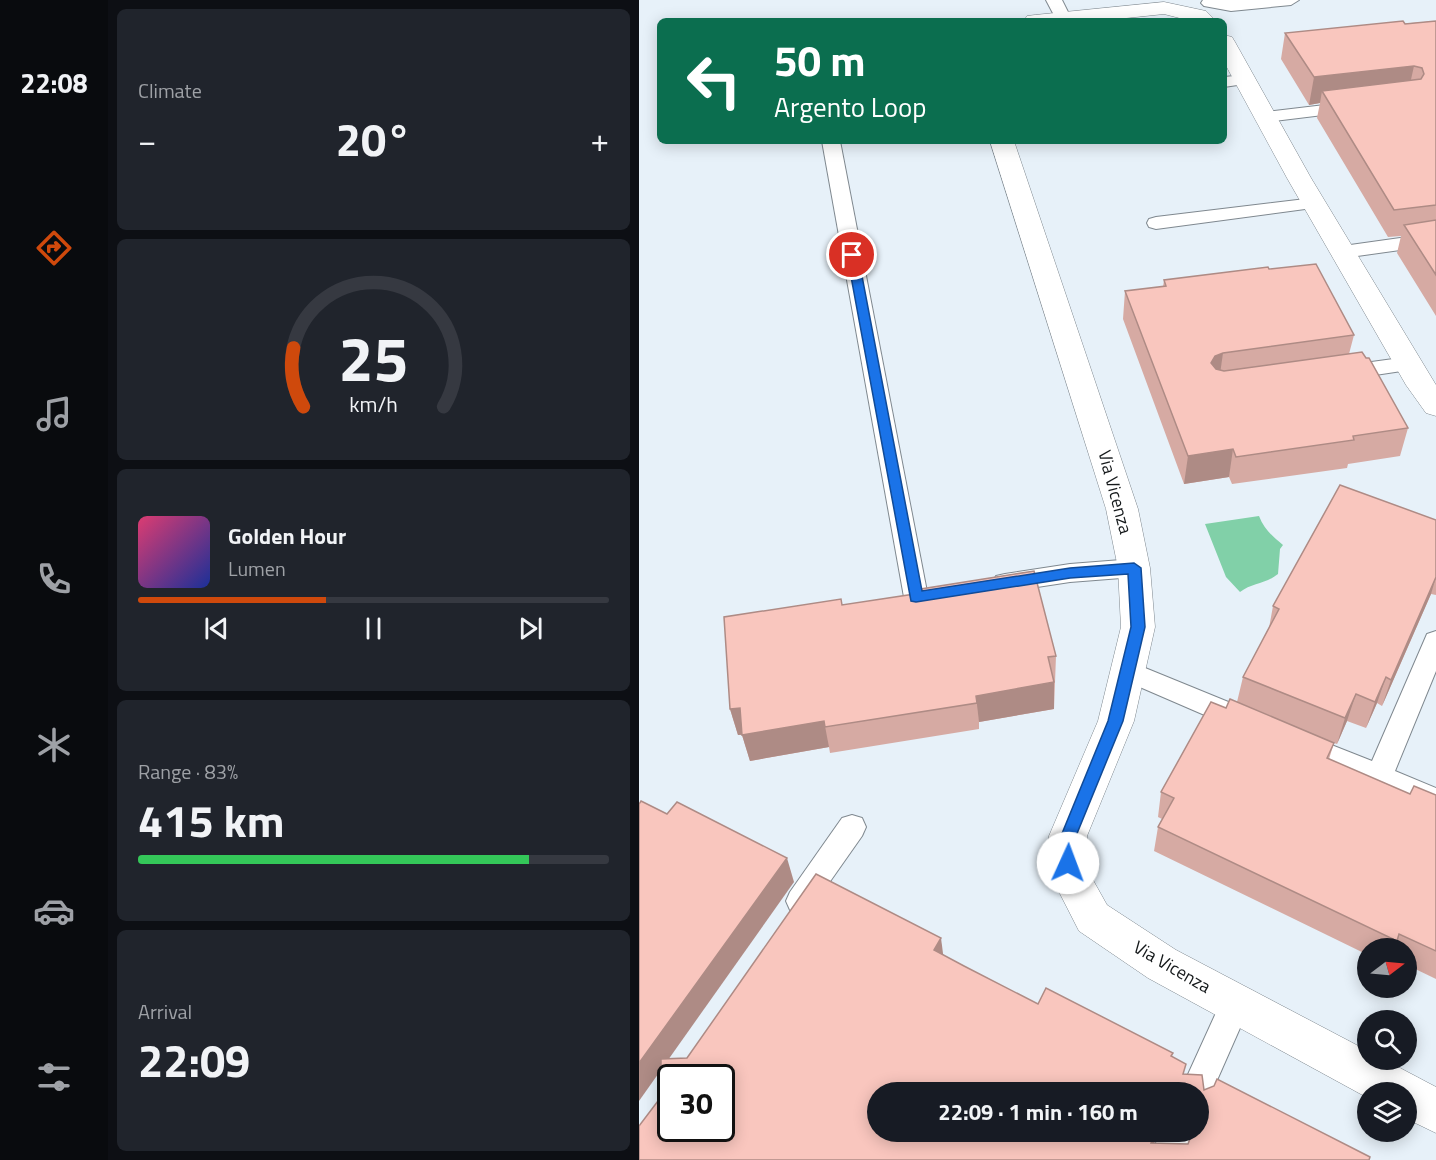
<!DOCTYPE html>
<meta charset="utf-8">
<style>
body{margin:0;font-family:"Titillium Web",sans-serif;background:#20242c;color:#f1f3f6;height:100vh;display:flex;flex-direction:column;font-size:22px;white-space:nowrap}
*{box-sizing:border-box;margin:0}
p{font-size:20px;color:#9ea1a6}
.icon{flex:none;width:33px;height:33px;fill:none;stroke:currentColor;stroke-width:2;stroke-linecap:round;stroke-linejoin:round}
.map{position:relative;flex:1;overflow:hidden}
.details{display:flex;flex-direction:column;gap:9px;padding:9px;background:#0d0f14;width:531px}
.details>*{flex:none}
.top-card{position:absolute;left:18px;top:18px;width:570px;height:126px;border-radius:9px;box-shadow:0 3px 15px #0003;background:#0b6e4f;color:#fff;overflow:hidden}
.needle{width:39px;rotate:74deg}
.fabs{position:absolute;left:718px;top:938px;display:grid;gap:12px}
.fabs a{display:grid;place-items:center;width:60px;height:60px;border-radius:50%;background:#171b24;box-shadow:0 3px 15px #0003;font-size:30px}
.speed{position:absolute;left:18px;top:1064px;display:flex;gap:12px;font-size:30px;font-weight:700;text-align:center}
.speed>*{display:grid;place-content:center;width:78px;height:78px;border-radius:50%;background:#171b24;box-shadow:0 3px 15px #0003;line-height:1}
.speed .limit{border:3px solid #111;border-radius:9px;background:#fff;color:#111}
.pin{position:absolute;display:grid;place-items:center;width:51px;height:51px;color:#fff;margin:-26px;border:3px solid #fff;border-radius:50%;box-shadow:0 2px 6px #0007}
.me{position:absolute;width:66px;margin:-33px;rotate:2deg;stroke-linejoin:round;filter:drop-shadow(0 0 4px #0008)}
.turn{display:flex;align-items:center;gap:21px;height:126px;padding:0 18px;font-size:27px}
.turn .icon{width:78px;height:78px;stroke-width:2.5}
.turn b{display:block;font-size:42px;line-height:51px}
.big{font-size:45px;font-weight:700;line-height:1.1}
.details .widget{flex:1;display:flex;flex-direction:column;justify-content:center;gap:9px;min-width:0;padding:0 21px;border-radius:9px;background:#20242c}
.details .dial{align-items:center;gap:0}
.dial svg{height:156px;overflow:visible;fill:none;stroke:#363941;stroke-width:7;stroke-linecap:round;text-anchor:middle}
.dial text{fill:#f1f3f6;stroke:none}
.song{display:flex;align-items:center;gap:18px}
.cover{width:72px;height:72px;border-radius:9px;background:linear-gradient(135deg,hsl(340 70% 55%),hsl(230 70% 35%))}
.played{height:6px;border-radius:3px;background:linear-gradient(90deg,#cf490c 40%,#363941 40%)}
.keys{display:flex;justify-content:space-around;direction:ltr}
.heat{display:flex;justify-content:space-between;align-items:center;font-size:33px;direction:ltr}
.charge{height:9px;border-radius:4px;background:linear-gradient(90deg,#34c759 83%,#363941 0)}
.trip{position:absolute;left:228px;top:1082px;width:342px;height:60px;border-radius:30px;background:#171b24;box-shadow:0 3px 15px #0003;font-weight:700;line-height:60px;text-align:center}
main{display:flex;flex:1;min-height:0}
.dock{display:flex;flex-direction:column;width:108px;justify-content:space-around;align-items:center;background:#090b0e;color:#9ea1a6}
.dock .icon{width:42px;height:42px}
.dock .selected{color:#cf490c}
.dock b{font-size:27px;color:#f1f3f6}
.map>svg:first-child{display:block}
</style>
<main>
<nav class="dock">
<b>22:08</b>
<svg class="icon selected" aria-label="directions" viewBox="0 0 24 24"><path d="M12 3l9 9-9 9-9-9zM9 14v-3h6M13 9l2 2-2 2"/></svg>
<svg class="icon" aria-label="music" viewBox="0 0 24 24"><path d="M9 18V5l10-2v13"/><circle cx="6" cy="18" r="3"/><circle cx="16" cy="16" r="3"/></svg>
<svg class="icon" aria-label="phone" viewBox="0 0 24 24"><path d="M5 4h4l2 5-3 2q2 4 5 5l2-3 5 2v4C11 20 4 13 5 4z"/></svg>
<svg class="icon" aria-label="climate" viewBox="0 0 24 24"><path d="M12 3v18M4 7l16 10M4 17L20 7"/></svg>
<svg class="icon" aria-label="car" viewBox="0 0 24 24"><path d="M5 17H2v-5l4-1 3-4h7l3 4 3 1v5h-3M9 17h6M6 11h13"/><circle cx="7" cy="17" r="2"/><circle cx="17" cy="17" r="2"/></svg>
<svg class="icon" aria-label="filters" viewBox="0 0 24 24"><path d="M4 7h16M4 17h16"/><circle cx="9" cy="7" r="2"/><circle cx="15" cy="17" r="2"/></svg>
</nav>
<section class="details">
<div class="widget"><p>Climate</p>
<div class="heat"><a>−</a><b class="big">20°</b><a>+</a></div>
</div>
<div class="widget dial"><svg viewBox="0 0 100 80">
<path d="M14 69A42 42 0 1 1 86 69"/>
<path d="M14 69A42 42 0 0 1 9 39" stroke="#cf490c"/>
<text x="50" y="56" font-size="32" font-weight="700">25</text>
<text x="50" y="72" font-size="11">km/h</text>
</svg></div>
<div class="widget">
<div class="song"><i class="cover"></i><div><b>Golden Hour</b><p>Lumen</p></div></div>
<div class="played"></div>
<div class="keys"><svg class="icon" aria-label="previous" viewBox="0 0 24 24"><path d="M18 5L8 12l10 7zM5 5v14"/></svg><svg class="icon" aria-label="pause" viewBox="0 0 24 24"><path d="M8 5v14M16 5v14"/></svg><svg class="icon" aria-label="next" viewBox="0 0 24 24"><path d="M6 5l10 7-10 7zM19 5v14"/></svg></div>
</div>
<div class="widget"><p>Range · 83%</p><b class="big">415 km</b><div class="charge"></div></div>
<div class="widget"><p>Arrival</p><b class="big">22:09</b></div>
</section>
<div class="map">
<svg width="797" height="1160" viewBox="0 0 797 1160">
<rect width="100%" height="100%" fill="#e7f1f9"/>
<path fill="#81d0a8" d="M620,516C625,529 634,537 644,545L641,549L639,574C627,584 613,583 601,592L587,577L566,524Z"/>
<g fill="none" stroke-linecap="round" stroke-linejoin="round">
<defs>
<g id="lane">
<polygon points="407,0 423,0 432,18 430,21 418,21"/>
<polygon points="564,0 660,0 652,5 592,11 565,6 562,3"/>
<polygon points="606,75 612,77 614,80 612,83 585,87 585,77"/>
<polygon points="711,102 719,107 717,111 627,122 621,121 619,117 621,113 627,112"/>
<polygon points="183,141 201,141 289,597 286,604 277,606 268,604 265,597"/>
<polygon points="675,198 681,199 684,203 681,207 517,229 510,227 508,223 510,219 517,217"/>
<polygon points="797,233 797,245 704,258 697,256 694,252 697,248 704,246"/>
<polygon points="769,357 776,359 779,364 776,369 703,380 696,378 693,373 696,368 703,366"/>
<polygon points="495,559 503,562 507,568 503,574 495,577 431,582 366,592 357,590 354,583 357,576 366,574 431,564"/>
<polygon points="797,631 797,671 756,771 797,788 797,812 653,752 649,744 653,736 662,733 733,761 785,641 788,634"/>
<polygon points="489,661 609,710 613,718 609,726 600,729 591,726 480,678 476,671 480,664"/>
<polygon points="213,815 223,818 227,827 223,836 171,910 161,914 151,910 147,901 151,892 203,818"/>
<polygon points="597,988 608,993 612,1003 568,1103 560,1107 560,1092 541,1092 586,993"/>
<polygon points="522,1131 555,1131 543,1160 510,1160"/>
</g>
<g id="street">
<polygon points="525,2 567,11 577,21 552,21 525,14 459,21 385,21 388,16 396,15"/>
<polygon points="585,35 593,37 596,42 672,178 797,385 797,416 787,413 767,385 648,178 585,62"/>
<polygon points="351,141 375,141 499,509 511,568 516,627 495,721 448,836 448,863 454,880 468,905 537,950 729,1051 729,1059 744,1059 797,1087 797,1133 768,1119 768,1092 729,1092 729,1098 509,978 440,931 417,886 410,863 410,836 459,721 482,627 479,568 467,509"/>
</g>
</defs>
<use href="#lane" stroke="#7f888f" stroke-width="2"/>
<use href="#street" stroke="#7f888f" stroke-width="1"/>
<use href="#lane" fill="#fff" fill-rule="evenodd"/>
<use href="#street" fill="#fff" fill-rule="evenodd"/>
</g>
<g fill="#d6aaa3">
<polygon points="797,21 797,316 758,253 762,236 749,237 678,118 681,103 670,105 642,59 646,33"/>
<polygon points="630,269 715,335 710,354 769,428 761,456 709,464 708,468 593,484 590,477 545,484 484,319 486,291 524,287 525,280"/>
<polygon points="797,520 797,595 792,594 743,706 738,703 727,728 708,721 698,744 695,743 690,759 771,794 797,795 797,979 768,965 768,948 729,948 729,955 515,851 519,827 523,819 519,817 522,792 587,708 598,702 604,677 630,628 634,606"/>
<polygon points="203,605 417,656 415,709 340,722 340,729 191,753 190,747 111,761 103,735 99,735 91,709"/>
</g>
<g fill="#ae8b85">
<polygon points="775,66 769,93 683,91 681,103 670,105 675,77"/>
<polygon points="584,353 580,381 572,363 576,356"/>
<polygon points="594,449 590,477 545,484 549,456"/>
<polygon points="797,577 792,594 743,706 752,680"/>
<polygon points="747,677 738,703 727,728 736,702"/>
<polygon points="415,682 415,709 340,722 337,696"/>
<polygon points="717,694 708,721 698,744 706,718"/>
<polygon points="101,708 109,734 99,735 91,709"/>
<polygon points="185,721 190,747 111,761 103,735"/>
<polygon points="148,858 155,882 0,1101 0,1063"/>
<polygon points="302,938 305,961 295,950"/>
<polygon points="517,1131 520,1131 509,1160 512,1143"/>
</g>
<g fill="#f9c6be" stroke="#ae8b85" stroke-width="1.5" fill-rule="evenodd">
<polygon points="764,21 766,24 797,21 797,205 755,210 683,91 782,79 785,74 783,68 775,66 675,77 646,33"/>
<polygon points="797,220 797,275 765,225"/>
<polygon points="677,264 715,335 584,353 576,356 572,363 577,369 585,371 723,352 727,358 730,358 769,428 714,436 715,440 597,457 594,449 549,456 486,291 527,286 525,280 629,267 630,269"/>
<polygon points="701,485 797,520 797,577 752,680 747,677 736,702 717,694 706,718 604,677 640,609 634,606"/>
<polygon points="395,571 417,656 409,657 415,682 337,696 338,703 186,727 185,721 103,735 101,708 91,709 85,617 202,599 203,605 282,593 282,589"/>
<polygon points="591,699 695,743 688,758 771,794 775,786 797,795 797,951 760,934 758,941 519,827 535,798 522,792 572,702 587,708"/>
<polygon points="2,801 28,814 38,802 148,858 0,1063 0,804"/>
<path d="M177,874L302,938L295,950L325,966L399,1004L407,988L534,1053L532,1056L547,1064L544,1074L563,1075L565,1090L575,1086L578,1079L731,1157L730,1160H0V1126L22,1097V1059L48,1058ZM32,1077H82V1128H32ZM238,1092H560V1111H562L560,1118V1131H554L549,1144L512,1143L517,1131H238Z"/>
</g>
<polygon fill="#1a73e8" stroke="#114b97" stroke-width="1.5" points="213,252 219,255 283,591 431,568 495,563 502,568 506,627 484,721 437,836 437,863 435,868 429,870 424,868 421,863 422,836 469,721 492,627 489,574 431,578 277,602 272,601 208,255"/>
<g text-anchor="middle" stroke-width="6" stroke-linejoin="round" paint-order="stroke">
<g font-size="18" fill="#14181a" stroke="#fff">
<text transform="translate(476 492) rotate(75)" y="6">Via Vicenza</text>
<text transform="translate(533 967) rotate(30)" y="6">Via Vicenza</text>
</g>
</g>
</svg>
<div class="fabs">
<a><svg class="needle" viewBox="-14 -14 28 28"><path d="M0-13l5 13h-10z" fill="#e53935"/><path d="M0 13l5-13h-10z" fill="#9ea1a6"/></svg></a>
<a><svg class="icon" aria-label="search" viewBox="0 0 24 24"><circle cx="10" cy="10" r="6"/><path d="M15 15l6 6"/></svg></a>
<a><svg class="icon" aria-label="layers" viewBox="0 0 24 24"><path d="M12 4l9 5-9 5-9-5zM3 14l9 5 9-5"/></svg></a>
</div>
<div class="speed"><div class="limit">30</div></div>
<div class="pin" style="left:213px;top:255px;background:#d93025"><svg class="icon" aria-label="arrive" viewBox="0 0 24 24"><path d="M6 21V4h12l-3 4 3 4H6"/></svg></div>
<svg class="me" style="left:429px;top:863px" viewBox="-20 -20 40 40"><circle r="19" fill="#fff"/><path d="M0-13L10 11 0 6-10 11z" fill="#1a73e8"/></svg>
<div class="trip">22:09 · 1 min · 160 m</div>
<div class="top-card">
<div class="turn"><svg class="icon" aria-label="left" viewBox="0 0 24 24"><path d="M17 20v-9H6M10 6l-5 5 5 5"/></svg><div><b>50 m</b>Argento Loop</div></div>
</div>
</div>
</main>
